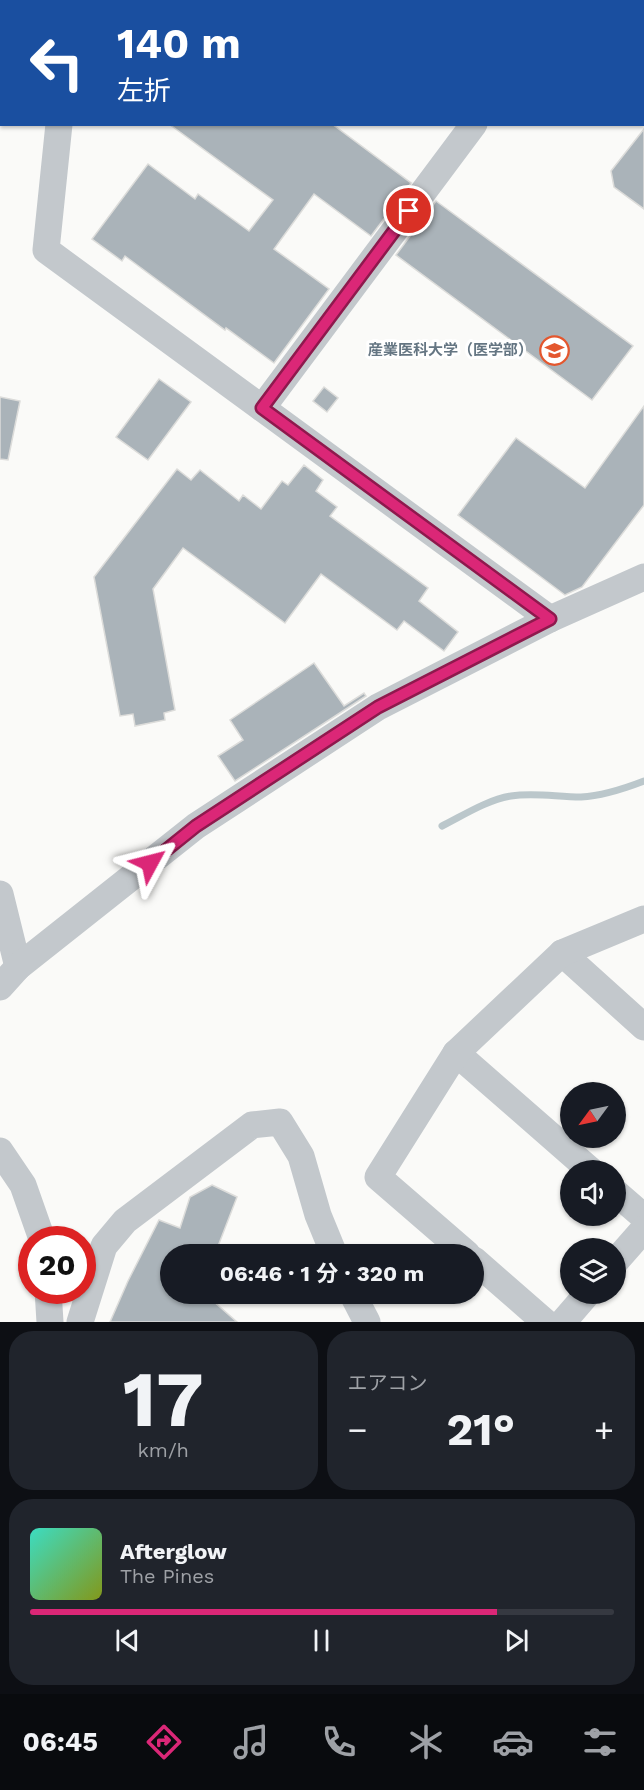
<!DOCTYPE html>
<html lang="ja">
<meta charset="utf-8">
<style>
body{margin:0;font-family:"Work Sans","Noto Sans JP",sans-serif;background:#20242c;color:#f1f3f6;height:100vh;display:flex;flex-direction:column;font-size:22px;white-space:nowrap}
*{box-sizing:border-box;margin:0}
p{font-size:20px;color:#9ea1a6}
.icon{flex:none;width:33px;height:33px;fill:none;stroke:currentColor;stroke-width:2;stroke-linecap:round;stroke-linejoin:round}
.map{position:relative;height:1322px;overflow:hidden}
.details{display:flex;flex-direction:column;gap:9px;padding:9px;background:#0d0f14;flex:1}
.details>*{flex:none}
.top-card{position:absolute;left:0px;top:0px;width:645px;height:126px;box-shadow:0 2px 4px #0004;background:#1a4fa0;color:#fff;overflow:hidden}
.needle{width:39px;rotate:237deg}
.buttons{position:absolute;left:560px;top:1082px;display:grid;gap:12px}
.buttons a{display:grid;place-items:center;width:66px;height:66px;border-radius:50%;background:#171b24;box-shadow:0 2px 4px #0004;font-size:30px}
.speed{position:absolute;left:18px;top:1226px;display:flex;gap:12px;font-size:30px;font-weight:700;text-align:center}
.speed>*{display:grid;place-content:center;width:78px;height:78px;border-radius:50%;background:#171b24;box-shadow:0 2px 4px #0004;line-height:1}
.speed .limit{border:9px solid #d22;background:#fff;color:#111}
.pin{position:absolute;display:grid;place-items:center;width:51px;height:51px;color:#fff;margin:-26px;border:3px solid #fff;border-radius:50%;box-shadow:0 2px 6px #0007}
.me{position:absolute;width:66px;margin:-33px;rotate:52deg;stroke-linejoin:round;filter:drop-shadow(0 0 4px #0008)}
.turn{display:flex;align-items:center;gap:21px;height:126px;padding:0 18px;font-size:27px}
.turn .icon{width:78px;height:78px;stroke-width:2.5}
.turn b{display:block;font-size:42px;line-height:51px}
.big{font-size:45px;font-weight:700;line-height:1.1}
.details .tile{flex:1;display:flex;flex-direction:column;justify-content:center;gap:9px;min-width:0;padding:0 21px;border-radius:24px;background:#20242c}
.details .dial{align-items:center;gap:0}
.dial b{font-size:78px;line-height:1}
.song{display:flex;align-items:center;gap:18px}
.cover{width:72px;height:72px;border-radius:9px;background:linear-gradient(135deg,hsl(170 70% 55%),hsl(70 70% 35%))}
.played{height:6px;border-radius:3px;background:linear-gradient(90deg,#db2777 80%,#363941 80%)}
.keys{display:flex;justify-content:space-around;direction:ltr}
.heat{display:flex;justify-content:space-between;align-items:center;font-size:33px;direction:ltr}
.details .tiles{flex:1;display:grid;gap:9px;grid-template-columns:1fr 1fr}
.tile:last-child{grid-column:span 2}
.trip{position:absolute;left:160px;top:1244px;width:324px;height:60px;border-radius:30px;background:#171b24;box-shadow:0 2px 4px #0004;font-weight:700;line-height:60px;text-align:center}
.dock{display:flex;height:96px;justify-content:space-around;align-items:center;background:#090b0e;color:#9ea1a6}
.dock .icon{width:42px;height:42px}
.dock .current{color:#db2777}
.dock b{font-size:27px;color:#f1f3f6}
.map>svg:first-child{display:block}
</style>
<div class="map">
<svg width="644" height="1322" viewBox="0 0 644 1322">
<rect width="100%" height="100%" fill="#fafaf8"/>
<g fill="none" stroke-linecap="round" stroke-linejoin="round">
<path stroke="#bbc7cb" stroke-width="7" d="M442,826C464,815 487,800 511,796C534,792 557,797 581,797C600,796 626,788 644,781"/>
</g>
<g fill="#aab3b9" stroke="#dcdcda" stroke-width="1.5">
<polygon points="169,124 332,124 411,183 371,236 314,194 274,249 329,289 274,363 226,328 225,330 125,256 122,261 92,239 148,164 195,199 198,194 249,231 273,200"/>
<polygon points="644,129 644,209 614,187 611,171"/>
<polygon points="436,201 633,346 592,400 396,255"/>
<polygon points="159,379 191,402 148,460 116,437"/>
<polygon points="324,387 338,398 327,412 313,401"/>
<polygon points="0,397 20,401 8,460 0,459"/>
<polygon points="644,406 644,505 582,587 565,595 458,515 516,438 585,488"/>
<polygon points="304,465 323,480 316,491 337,507 330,516 428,588 419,601 458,632 444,651 404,621 397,630 321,574 285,623 183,548 153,589 175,710 164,713 165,720 135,726 133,714 120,716 94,577 177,469 191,480 200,470 239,501 243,495 261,509 282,481 288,485"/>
<polygon points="314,663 344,706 364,693 366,696 235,781 218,756 243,740 230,720"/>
<polygon points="212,1185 237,1197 215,1254 171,1254 171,1293 204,1293 237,1322 110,1322 128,1281 159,1220 180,1228 190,1197"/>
</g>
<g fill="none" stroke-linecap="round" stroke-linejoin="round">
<g stroke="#c3c8cc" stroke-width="27">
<polyline points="587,0 589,2"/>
<polyline points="71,2 71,0"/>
<polyline points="644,8 644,7"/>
<polyline points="59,124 46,250 550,619"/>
<polyline points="262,408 474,124"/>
<polyline points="0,894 18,967"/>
<polyline points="562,953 644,1027"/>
<polyline points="0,987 18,967 196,826 378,707 550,619 644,577"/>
<polyline points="456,1053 590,1170"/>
<polyline points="0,1151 23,1185 42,1239"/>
<polyline points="615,1192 644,1217"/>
<polyline points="467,1254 378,1177 456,1053 562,953 644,919"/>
<polyline points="474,1260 545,1322"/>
<polyline points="615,1262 644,1229"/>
<polyline points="48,1290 50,1322"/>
<polyline points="352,1293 367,1322"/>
<polyline points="80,1322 104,1246 125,1221 252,1125 280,1122 301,1156 318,1215 334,1254"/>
<polyline points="563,1322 588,1293"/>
</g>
</g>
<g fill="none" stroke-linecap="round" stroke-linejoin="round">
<defs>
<polyline id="route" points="150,863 196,826 378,707 550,619 262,408 409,211"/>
</defs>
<use href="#route" stroke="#8e194d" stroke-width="15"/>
<use href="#route" stroke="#db2777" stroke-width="10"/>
</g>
<defs>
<symbol id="university-ring" viewBox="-11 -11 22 22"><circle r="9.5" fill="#fff" stroke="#e4572e" stroke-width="1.5"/><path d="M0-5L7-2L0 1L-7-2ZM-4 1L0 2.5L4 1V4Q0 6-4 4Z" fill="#e4572e"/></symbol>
</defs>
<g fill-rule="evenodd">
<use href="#university-ring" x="538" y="334" width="33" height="33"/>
</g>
<g text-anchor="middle" stroke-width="6" stroke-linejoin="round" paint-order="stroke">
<g font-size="15" font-weight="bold" fill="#657683" stroke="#fff" text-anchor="end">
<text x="533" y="355">産業医科大学（医学部）</text>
</g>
</g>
</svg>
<div class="buttons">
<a><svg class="needle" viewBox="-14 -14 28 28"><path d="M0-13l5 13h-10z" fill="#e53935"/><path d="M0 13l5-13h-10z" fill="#9ea1a6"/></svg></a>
<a><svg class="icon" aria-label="sound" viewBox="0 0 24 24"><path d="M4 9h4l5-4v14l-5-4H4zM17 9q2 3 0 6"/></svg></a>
<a><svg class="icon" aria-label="layers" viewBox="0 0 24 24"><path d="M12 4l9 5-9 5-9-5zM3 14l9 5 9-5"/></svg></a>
</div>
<div class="speed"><div class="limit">20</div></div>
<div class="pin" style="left:409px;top:211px;background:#d93025"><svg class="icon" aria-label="arrive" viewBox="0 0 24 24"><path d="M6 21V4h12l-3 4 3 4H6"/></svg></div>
<svg class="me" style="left:150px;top:863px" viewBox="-20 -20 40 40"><path d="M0-17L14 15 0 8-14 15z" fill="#db2777" stroke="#fff" stroke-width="4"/></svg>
<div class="trip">06:46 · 1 分 · 320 m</div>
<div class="top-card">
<div class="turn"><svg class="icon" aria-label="left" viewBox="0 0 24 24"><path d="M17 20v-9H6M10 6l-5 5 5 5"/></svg><div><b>140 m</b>左折</div></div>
</div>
</div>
<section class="details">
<div class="tiles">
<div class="tile dial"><b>17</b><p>km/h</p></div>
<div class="tile"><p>エアコン</p>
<div class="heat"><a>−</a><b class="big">21°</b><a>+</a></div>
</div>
<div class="tile">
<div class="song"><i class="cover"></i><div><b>Afterglow</b><p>The Pines</p></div></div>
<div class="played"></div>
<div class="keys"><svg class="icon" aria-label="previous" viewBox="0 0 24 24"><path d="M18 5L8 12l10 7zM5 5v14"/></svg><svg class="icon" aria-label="pause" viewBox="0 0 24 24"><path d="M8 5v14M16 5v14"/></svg><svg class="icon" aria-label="next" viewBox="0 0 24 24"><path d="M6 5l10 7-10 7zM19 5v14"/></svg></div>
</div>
</div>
</section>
<nav class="dock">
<b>06:45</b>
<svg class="icon current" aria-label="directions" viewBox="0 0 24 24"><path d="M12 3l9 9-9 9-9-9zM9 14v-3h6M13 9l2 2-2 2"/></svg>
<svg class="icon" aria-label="music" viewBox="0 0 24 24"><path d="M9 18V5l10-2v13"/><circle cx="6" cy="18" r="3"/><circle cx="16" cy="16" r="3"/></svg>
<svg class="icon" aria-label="phone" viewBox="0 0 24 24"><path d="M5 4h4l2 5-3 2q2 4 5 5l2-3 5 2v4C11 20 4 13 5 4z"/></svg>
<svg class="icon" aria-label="climate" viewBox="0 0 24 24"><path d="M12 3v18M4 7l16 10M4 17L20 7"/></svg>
<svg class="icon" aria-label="car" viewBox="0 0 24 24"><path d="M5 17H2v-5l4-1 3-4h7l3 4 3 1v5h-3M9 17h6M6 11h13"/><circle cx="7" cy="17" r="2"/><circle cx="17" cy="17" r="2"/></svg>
<svg class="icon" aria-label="filters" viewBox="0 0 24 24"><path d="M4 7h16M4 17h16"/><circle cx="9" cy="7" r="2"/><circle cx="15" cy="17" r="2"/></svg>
</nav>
